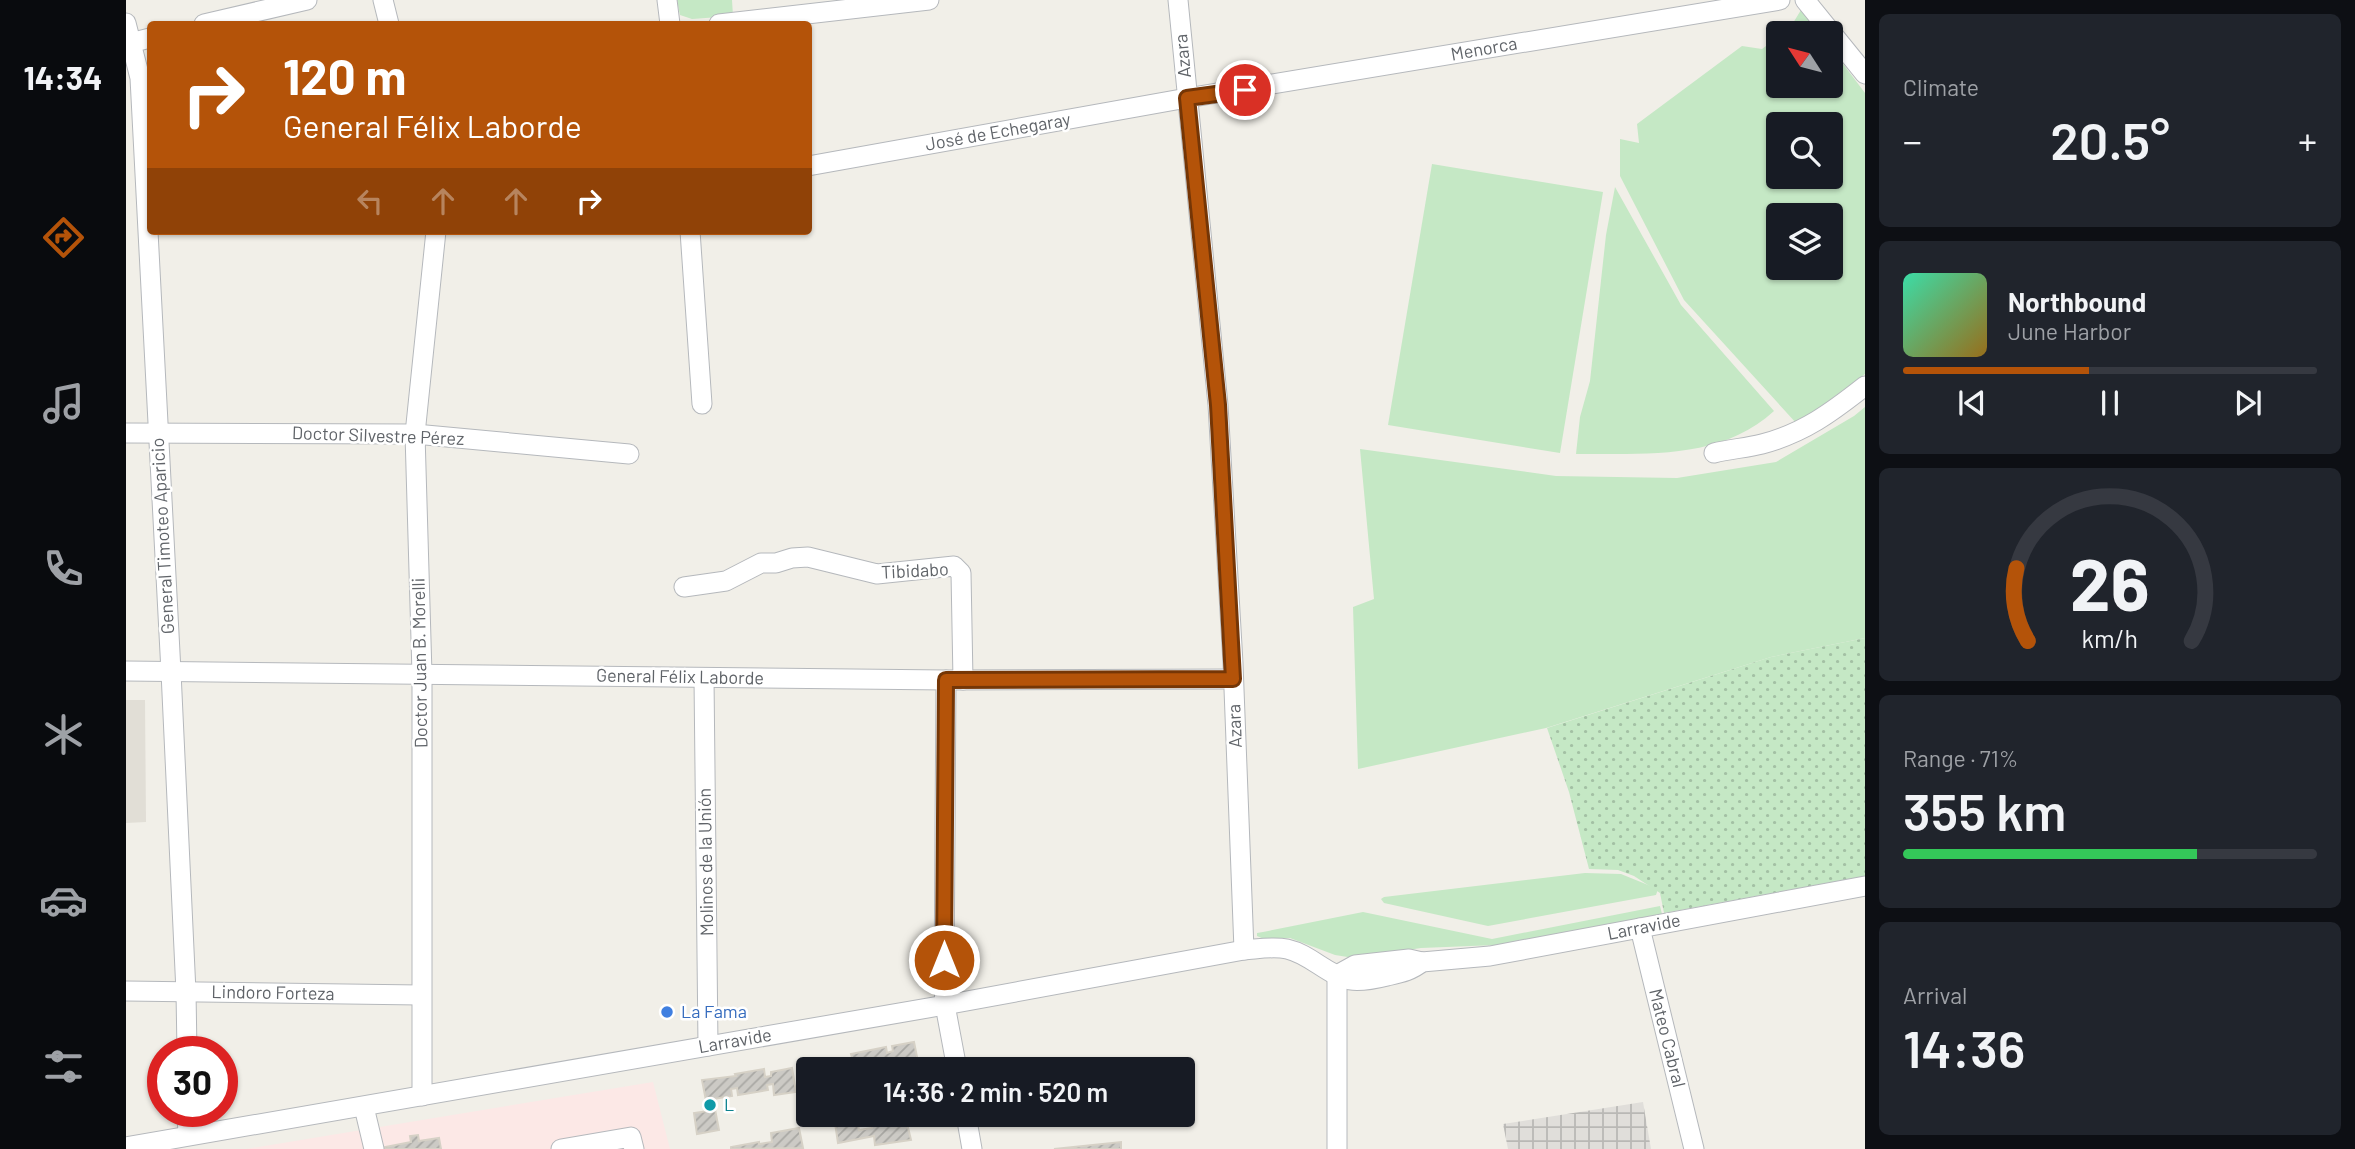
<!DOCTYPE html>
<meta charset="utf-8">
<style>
body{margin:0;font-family:Barlow,sans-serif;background:#20242c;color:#f1f3f6;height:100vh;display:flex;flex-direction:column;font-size:26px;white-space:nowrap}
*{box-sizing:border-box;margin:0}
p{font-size:23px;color:#9ea1a6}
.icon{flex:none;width:38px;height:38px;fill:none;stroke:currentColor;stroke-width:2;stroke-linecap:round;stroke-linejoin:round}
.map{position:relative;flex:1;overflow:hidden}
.sheet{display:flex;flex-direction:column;gap:14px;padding:14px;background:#0d0f14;width:490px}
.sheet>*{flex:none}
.guide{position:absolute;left:21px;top:21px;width:665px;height:214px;border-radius:7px;box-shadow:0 2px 5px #0004;background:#b45309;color:#fff;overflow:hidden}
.needle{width:46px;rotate:306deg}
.controls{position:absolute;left:1640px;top:21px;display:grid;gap:14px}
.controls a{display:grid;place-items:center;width:77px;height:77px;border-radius:7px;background:#171b24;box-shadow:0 2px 5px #0004;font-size:35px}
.speed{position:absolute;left:21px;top:1036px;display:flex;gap:14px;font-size:35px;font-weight:700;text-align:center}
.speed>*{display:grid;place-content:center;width:91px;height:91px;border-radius:50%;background:#171b24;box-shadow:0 2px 5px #0004;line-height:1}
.speed .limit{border:10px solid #d22;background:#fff;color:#111}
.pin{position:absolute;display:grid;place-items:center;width:60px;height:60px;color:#fff;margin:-30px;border:4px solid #fff;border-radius:50%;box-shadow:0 2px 7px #0007}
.me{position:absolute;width:77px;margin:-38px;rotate:0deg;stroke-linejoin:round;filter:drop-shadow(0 0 5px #0008)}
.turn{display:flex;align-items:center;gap:24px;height:147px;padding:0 21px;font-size:32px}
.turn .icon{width:91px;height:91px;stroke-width:2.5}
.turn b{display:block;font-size:49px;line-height:60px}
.lanes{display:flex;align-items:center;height:66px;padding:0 21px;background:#0003;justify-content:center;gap:35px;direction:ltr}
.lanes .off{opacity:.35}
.big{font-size:52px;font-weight:600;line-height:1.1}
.sheet .tile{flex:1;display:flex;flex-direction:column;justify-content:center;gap:10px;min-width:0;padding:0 24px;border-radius:10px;background:#20242c}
.sheet .dial{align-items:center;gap:0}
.dial svg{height:182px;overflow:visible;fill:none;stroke:#363941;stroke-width:7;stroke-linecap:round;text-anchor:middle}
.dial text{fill:#f1f3f6;stroke:none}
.song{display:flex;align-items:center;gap:21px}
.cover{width:84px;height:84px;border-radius:10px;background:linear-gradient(135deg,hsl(160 70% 55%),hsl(40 70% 35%))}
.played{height:7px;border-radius:4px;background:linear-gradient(90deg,#b45309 45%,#363941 45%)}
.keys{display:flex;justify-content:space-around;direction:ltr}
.heat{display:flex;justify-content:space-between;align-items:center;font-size:38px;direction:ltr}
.charge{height:10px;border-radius:5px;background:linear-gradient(90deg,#34c759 71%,#363941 0)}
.trip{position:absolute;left:670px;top:1057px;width:399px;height:70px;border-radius:7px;background:#171b24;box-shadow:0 2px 5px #0004;font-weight:600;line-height:70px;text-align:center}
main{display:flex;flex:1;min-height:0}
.menu{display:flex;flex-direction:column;width:126px;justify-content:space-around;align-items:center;background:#090b0e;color:#9ea1a6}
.menu .icon{width:49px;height:49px}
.menu .selected{color:#b45309}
.menu b{font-size:32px;color:#f1f3f6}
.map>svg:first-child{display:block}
</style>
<main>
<nav class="menu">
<b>14:34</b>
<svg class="icon selected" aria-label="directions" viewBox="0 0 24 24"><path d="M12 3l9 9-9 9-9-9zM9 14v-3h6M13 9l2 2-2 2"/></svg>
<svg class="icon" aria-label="music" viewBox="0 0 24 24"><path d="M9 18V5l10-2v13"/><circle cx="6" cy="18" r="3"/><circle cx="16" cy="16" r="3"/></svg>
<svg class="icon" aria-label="phone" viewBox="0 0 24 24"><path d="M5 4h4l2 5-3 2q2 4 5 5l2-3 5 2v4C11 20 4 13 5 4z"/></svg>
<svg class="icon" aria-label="climate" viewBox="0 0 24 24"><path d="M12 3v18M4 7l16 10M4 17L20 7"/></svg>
<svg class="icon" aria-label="car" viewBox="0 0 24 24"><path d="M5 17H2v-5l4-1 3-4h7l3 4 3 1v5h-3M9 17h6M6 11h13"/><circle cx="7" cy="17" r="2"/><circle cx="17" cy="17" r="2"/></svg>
<svg class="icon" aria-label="filters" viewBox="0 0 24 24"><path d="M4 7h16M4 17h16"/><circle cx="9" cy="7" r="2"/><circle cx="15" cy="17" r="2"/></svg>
</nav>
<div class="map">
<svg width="1739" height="1149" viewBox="0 0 1739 1149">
<defs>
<pattern id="industrial-grid" width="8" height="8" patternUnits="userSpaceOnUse" patternTransform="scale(1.75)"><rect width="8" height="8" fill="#e0deda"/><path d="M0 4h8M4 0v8" fill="none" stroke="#b9b8b5"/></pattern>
<pattern id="park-dots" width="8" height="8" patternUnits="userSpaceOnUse" patternTransform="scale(1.75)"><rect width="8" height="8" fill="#c5e8c5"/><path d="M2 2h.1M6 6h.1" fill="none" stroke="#a3c0a4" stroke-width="1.8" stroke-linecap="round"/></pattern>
<pattern id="building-hatch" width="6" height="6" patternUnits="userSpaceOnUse" patternTransform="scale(1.75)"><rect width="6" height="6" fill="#cccac5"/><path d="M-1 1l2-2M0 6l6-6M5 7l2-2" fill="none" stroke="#a9a8a4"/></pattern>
</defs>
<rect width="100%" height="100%" fill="#f1efe8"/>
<polygon fill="url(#industrial-grid)" points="1517,1102 1525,1149 1382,1149 1377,1124"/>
<polygon fill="#e1ded6" points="0,700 19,700 20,822 0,823"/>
<polygon fill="#fce8e6" points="527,1082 544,1149 120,1149"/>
<g fill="#c5e8c5" fill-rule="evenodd">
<polygon points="551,0 606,0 607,16 566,19 554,15"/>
<polygon points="1675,10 1693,33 1657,33 1664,28"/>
<path d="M1652,37V86H1704L1705,48L1739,93V374L1671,424L1558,300L1494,176V139L1513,143L1511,124L1616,46L1636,49ZM1652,124H1704V177H1652ZM1652,215H1704V268H1652Z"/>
<polygon points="1306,164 1477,192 1434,453 1262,425"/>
<path d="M1489,187L1555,305L1648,411C1593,461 1519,453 1450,454L1454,417L1464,381L1480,235Z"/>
<polygon points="1739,407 1739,638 1645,657 1420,728 1232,769 1227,607 1248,599 1234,449 1430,476 1551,478 1650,462 1728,416"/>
<polygon points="1459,873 1495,874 1532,889 1530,895 1362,926 1258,903 1255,899 1258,897"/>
<polygon points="1534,906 1536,914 1370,945 1295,948 1228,958 1209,955 1164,938 1138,939 1131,936 1131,933 1137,932 1237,912 1366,939"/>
</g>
<polygon fill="url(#park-dots)" points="1739,638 1739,876 1538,913 1534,893 1508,876 1492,870 1463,869 1443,792 1421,728 1645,657"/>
<g fill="url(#building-hatch)" stroke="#d6d1c6" stroke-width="2">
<polygon points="788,1042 792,1062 755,1069 699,1069 699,1064 727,1061 725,1054 760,1047 761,1053 767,1051 766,1046"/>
<polygon points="666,1068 670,1092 648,1095 647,1084 641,1085 642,1090 612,1095 611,1088 605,1089 606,1096 587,1099 593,1130 571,1134 568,1113 582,1111 576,1080 610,1076 609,1074 638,1069 639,1077 645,1076 645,1072"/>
<polygon points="772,1115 779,1115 785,1140 749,1145 748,1136 712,1143 709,1123 731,1119 733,1130 746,1128 746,1125 773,1120"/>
<polygon points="673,1128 677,1148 605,1149 605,1147 633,1142 633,1144 646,1142 645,1133"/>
<polygon points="292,1135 293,1141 313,1138 315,1149 259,1149 259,1147 285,1142 284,1136"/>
<polygon points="995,1142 995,1149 928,1149"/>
</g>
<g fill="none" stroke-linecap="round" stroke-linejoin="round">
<defs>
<g id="minor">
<polyline points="257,0 263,24"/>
<polyline points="541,0 544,24"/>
<polyline points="1052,0 1092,405 1107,663 1118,950"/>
<polyline points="1679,0 1739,74"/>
<polyline points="0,23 14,78 45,672 60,992 61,1052"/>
<polyline points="78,24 181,0"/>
<polyline points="593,24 803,0"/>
<polyline points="0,44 24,38"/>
<polyline points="682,166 1061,98 1654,0"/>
<polyline points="564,231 576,404"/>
<polyline points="0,433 289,434 503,454"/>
<path d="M1588,453C1604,449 1620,448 1636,444C1678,433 1706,412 1739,386"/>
<polyline points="558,587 600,581 635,563 650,563 666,558 682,557 751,574 828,566 835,573 837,680"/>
<polyline points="0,671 820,680 1107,679"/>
<polyline points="578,678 582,1046"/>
<polyline points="820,680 818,988 819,1005 831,1069"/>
<polyline points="1514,928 1568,1149"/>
<polyline points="1211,975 1229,965 1283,959 1296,962 1364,956 1739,886"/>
<polyline points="0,991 294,995"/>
<polyline points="296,1096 296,674 289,434 310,231"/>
<polyline points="238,1107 248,1149"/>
<polyline points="61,1111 62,1135"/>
<polyline points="840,1115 846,1149"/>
<path d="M0,1147L819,1005L1118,950C1132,949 1147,946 1161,949C1184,954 1201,975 1224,980C1236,982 1249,979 1261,976C1274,973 1285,971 1296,962"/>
<polyline points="435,1149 505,1137 508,1149"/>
<polyline points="1211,1149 1211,975"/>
</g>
</defs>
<use href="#minor" stroke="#b5b8bc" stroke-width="21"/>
<use href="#minor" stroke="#fff" stroke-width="19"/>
</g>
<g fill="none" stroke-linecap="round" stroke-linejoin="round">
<defs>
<polyline id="route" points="818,960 820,680 1107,679 1092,405 1061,98 1119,90"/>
</defs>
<use href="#route" stroke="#753606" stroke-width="18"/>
<use href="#route" stroke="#b45309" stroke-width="12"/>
</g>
<circle fill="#3f7fe0" stroke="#fff" stroke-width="2.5" cx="541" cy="1012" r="7"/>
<circle fill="#0f9aa8" stroke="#fff" stroke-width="2.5" cx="584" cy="1105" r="7"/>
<g text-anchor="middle" stroke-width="5" stroke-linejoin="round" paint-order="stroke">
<g font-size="18" fill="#5f6368" stroke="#fff">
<text transform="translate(1358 49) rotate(-10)" y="6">Menorca</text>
<text transform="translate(1057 56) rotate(-95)" y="6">Azara</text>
<text transform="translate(872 132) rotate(-10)" y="6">José de Echegaray</text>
<text transform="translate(252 436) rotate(2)" y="6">Doctor Silvestre Pérez</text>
<text transform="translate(37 536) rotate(-93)" y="6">General Timoteo Aparicio</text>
<text transform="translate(789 571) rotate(-3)" y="6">Tibidabo</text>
<text transform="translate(294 663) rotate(-91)" y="6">Doctor Juan B. Morelli</text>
<text transform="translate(554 677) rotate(1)" y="6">General Félix Laborde</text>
<text transform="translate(1109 726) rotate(-92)" y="6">Azara</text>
<text transform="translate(580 862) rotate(-91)" y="6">Molinos de la Unión</text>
<text transform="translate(1518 927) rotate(-11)" y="6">Larravide</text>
<text transform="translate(147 993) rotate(1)" y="6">Lindoro Forteza</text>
<text transform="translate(1541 1038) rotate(76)" y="6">Mateo Cabral</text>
<text transform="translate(609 1041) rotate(-10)" y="6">Larravide</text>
</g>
<g font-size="18" fill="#366cbe" stroke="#fff" text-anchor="start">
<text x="555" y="1018">La Fama</text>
</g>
<g font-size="18" fill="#0d838f" stroke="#fff" text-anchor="start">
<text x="598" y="1111">L</text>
</g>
</g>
</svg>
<div class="controls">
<a><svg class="needle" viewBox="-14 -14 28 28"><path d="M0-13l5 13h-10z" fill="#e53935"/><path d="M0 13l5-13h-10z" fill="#9ea1a6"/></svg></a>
<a><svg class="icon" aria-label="search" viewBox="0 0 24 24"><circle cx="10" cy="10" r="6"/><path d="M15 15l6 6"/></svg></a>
<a><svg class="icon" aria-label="layers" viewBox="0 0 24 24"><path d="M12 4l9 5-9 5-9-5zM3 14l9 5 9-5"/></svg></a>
</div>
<div class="speed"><div class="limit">30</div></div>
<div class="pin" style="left:1119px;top:90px;background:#d93025"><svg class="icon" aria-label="arrive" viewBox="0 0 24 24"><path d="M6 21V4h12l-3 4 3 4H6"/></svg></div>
<svg class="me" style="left:818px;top:960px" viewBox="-20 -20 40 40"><circle r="17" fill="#b45309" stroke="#fff" stroke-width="3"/><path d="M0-11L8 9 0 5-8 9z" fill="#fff"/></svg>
<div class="trip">14:36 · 2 min · 520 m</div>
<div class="guide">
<div class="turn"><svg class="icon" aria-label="right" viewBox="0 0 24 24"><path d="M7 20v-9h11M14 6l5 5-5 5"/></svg><div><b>120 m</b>General Félix Laborde</div></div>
<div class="lanes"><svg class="icon off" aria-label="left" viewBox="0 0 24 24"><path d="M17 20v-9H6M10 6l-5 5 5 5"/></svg><svg class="icon off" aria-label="ahead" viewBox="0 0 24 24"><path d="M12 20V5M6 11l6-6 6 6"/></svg><svg class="icon off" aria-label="ahead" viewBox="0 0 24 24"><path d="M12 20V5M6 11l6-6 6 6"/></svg><svg class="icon" aria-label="right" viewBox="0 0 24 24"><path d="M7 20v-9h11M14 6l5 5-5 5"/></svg></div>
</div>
</div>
<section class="sheet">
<div class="tile"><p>Climate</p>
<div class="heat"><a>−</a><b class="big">20.5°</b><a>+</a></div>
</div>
<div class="tile">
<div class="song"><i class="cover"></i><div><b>Northbound</b><p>June Harbor</p></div></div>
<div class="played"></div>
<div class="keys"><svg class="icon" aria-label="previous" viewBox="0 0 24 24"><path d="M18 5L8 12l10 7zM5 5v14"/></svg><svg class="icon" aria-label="pause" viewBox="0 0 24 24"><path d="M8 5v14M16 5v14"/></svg><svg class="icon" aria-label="next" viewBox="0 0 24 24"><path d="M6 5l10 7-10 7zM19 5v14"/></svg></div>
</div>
<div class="tile dial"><svg viewBox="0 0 100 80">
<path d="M14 69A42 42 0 1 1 86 69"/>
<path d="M14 69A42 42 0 0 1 9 37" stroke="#b45309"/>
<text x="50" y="56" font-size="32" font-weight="700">26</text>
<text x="50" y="72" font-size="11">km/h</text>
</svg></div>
<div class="tile"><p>Range · 71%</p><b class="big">355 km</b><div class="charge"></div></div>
<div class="tile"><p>Arrival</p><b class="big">14:36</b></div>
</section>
</main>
